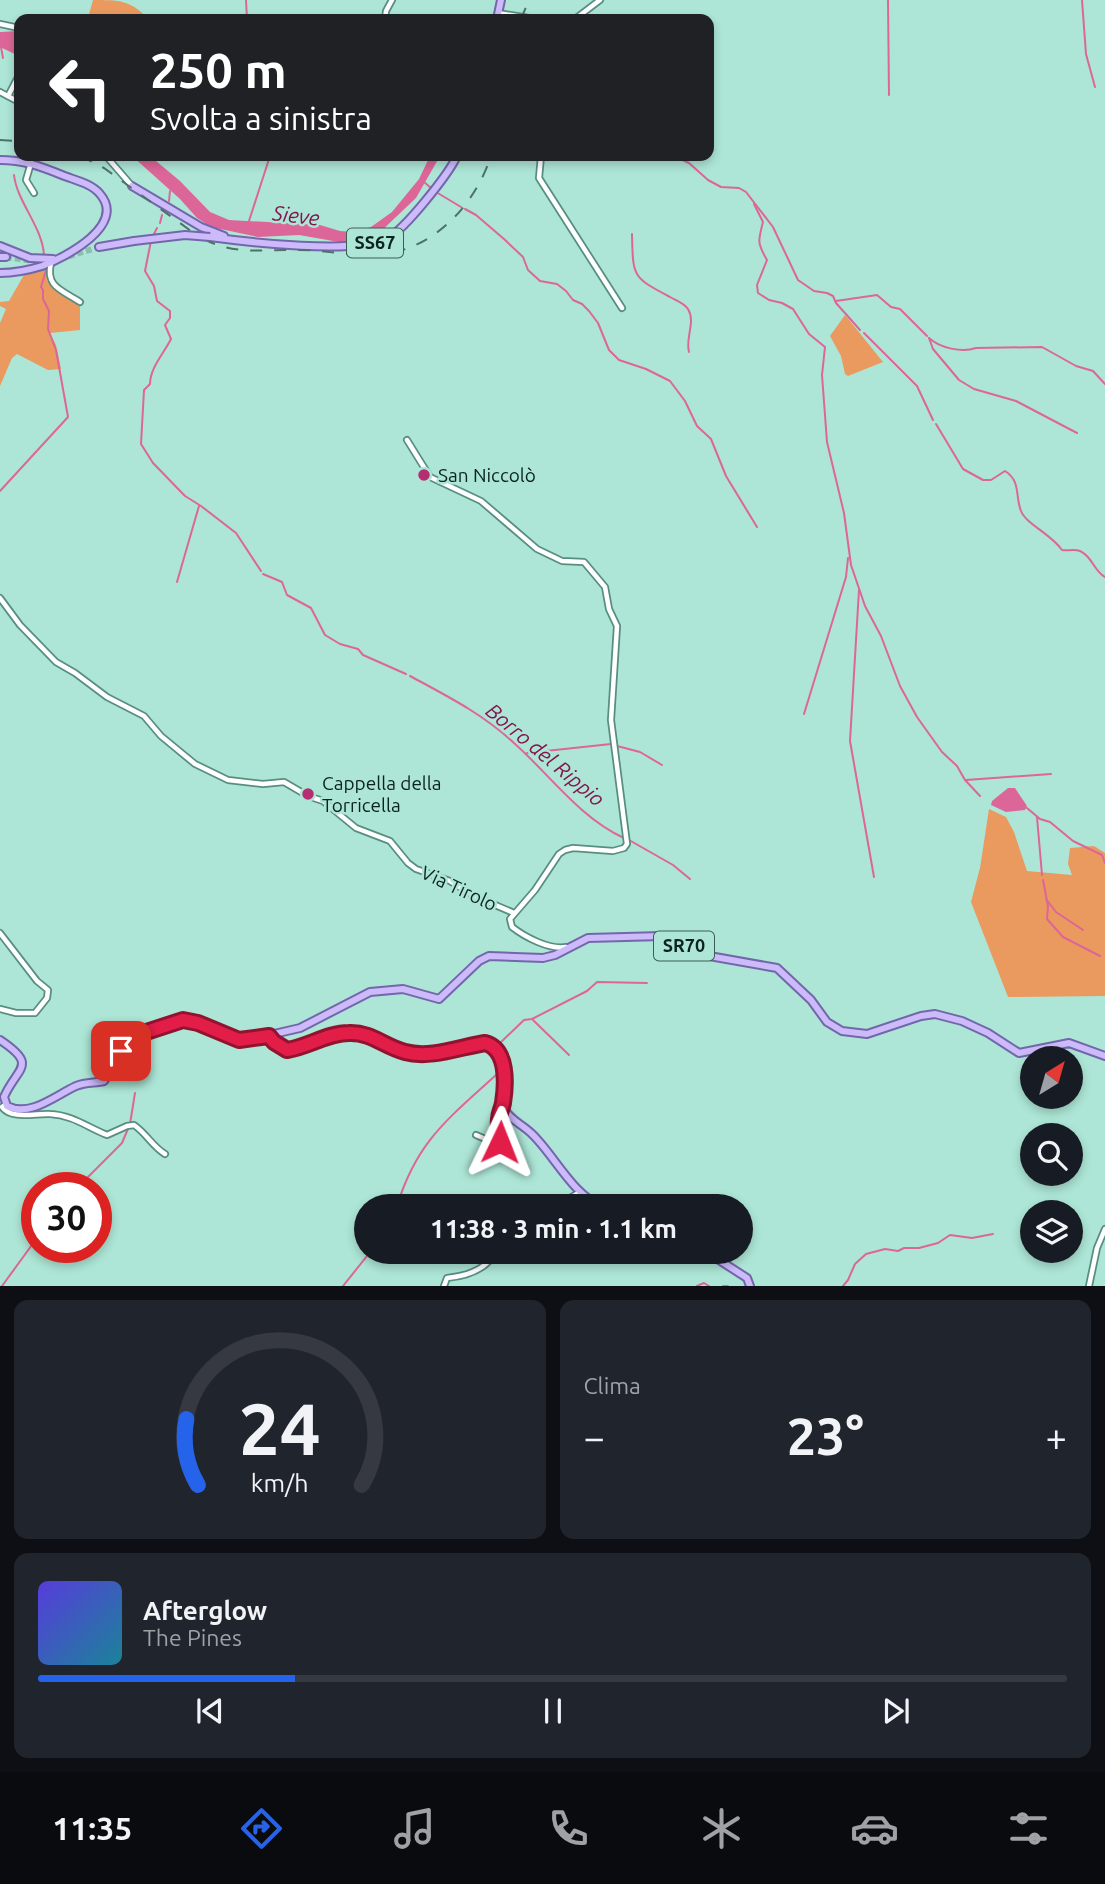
<!DOCTYPE html>
<html lang="it">
<meta charset="utf-8">
<style>
body{margin:0;font-family:Ubuntu,sans-serif;background:#20242c;color:#f1f3f6;height:100vh;display:flex;flex-direction:column;font-size:26px;white-space:nowrap}
*{box-sizing:border-box;margin:0}
p{font-size:23px;color:#9ea1a6}
.icon{flex:none;width:38px;height:38px;fill:none;stroke:currentColor;stroke-width:2;stroke-linecap:round;stroke-linejoin:round}
.map{position:relative;height:1286px;overflow:hidden}
.details{display:flex;flex-direction:column;gap:14px;padding:14px;background:#0d0f14;flex:1}
.details>*{flex:none}
.guide{position:absolute;left:14px;top:14px;width:700px;height:147px;border-radius:14px;box-shadow:0 4px 10px #0003;background:#202124;color:#fff;overflow:hidden}
.needle{width:46px;rotate:37deg}
.buttons{position:absolute;left:1020px;top:1046px;display:grid;gap:14px}
.buttons a{display:grid;place-items:center;width:63px;height:63px;border-radius:50%;background:#171b24;box-shadow:0 4px 10px #0003;font-size:35px}
.speed{position:absolute;left:21px;top:1172px;display:flex;gap:14px;font-size:35px;font-weight:700;text-align:center}
.speed>*{display:grid;place-content:center;width:91px;height:91px;border-radius:50%;background:#171b24;box-shadow:0 4px 10px #0003;line-height:1}
.speed .limit{border:10px solid #d22;background:#fff;color:#111}
.pin{position:absolute;display:grid;place-items:center;width:60px;height:60px;color:#fff;margin:-30px;border-radius:14px;box-shadow:0 4px 10px #0006}
.me{position:absolute;width:77px;margin:-38px;rotate:2deg;stroke-linejoin:round;filter:drop-shadow(0 0 5px #0008)}
.turn{display:flex;align-items:center;gap:24px;height:147px;padding:0 21px;font-size:32px}
.turn .icon{width:91px;height:91px;stroke-width:2.5}
.turn b{display:block;font-size:49px;line-height:60px}
.big{font-size:52px;font-weight:700;line-height:1.1}
.details .card{flex:1;display:flex;flex-direction:column;justify-content:center;gap:10px;min-width:0;padding:0 24px;border-radius:14px;background:#20242c}
.details .dial{align-items:center;gap:0}
.dial svg{height:182px;overflow:visible;fill:none;stroke:#363941;stroke-width:7;stroke-linecap:round;text-anchor:middle}
.dial text{fill:#f1f3f6;stroke:none}
.song{display:flex;align-items:center;gap:21px}
.cover{width:84px;height:84px;border-radius:10px;background:linear-gradient(135deg,hsl(250 70% 55%),hsl(190 70% 35%))}
.played{height:7px;border-radius:4px;background:linear-gradient(90deg,#2563eb 25%,#363941 25%)}
.keys{display:flex;justify-content:space-around;direction:ltr}
.heat{display:flex;justify-content:space-between;align-items:center;font-size:38px;direction:ltr}
.details .tiles{flex:1;display:grid;gap:14px;grid-template-columns:1fr 1fr}
.card:last-child{grid-column:span 2}
.trip{position:absolute;left:354px;top:1194px;width:399px;height:70px;border-radius:35px;background:#171b24;box-shadow:0 4px 10px #0003;font-weight:700;line-height:70px;text-align:center}
.dock{display:flex;height:112px;justify-content:space-around;align-items:center;background:#090b0e;color:#9ea1a6}
.dock .icon{width:49px;height:49px}
.dock .selected{color:#2563eb}
.dock b{font-size:32px;color:#f1f3f6}
.map>svg:first-child{display:block}
</style>
<div class="map">
<svg width="1105" height="1286" viewBox="0 0 1105 1286">
<rect width="100%" height="100%" fill="#ade6d6"/>
<g fill="#ea995f">
<path d="M93,0C119,0 131,0 148,19H91L88,18Z"/>
<polygon points="47,267 47,281 80,302 80,330 50,333 56,345 61,369 48,370 17,354 12,358 0,386 0,323 6,309 0,306 0,302 9,301 24,275 22,271"/>
<polygon points="845,315 883,362 848,376 845,374 841,356 830,336"/>
<polygon points="989,809 1006,817 1014,832 1027,871 1072,875 1068,864 1070,848 1094,846 1105,853 1105,996 1008,997 971,902 980,868"/>
</g>
<g fill="#d69">
<polygon points="19,31 19,56 0,47 0,32"/>
<polygon points="132,156 150,156 180,181 210,212 229,220 320,225 340,231 354,232 371,227 392,212 419,179 430,156 440,156 416,198 377,235 359,242 339,242 299,235 258,237 211,227 197,218 180,199"/>
<polygon points="1008,788 1015,788 1027,806 1025,810 1006,812 991,805 992,801"/>
</g>
<g fill="none" stroke-linecap="round" stroke-linejoin="round">
<g stroke="#d69" stroke-width="2">
<polyline points="246,0 247,19"/>
<polyline points="888,0 889,95"/>
<polyline points="1082,0 1086,54 1095,87"/>
<polyline points="1,47 3,58"/>
<polyline points="674,156 689,163 708,180 721,187 739,188 746,192 773,227 798,280 814,291 827,293 833,296 836,303 860,330"/>
<path d="M14,175C17,202 42,226 44,255"/>
<polyline points="424,182 431,188"/>
<polyline points="436,192 461,207"/>
<polyline points="169,201 170,191"/>
<path d="M754,204L763,222C758,241 757,243 767,260L757,285L758,293L769,300L782,303L793,309L809,334L825,347L822,375L827,442L844,513L851,565L865,606L881,636L900,686L917,717L942,752L957,766L965,780L980,796"/>
<polyline points="465,209 476,215 504,239 523,257 528,270 540,281 557,284 566,291 573,300 582,304 589,311 598,323 609,350 619,360 646,369 670,381 685,401 697,426 711,439 726,476 757,527"/>
<polyline points="249,221 270,156"/>
<polyline points="160,223 162,215"/>
<path d="M632,234C633,277 632,277 670,297C677,301 684,303 688,309C696,322 685,338 689,352"/>
<polyline points="153,236 157,228"/>
<path d="M151,241L145,271L154,286L157,301L170,311V318L165,325L171,339C164,353 150,368 150,384L144,390L141,444L153,463L185,496L201,506L236,533L261,571"/>
<polyline points="836,301 877,295 891,307 900,309 927,336"/>
<polyline points="864,333 917,386 933,420"/>
<path d="M929,338C940,348 962,353 976,348L1042,347L1076,366L1093,371L1105,384"/>
<polyline points="929,338 933,349 959,380 974,389 1016,401 1077,433"/>
<path d="M936,424L963,469L983,480H991L1005,471C1021,481 1015,496 1021,511C1026,524 1051,534 1062,550C1067,551 1075,549 1080,551C1092,556 1094,571 1105,577"/>
<polyline points="0,491 68,417 56,350 48,329 49,311 43,299 43,290 41,287 47,267"/>
<polyline points="263,574 282,582 287,595 311,608 325,635 340,644 358,649 363,655 406,674"/>
<polyline points="177,582 199,506"/>
<polyline points="859,590 850,741 874,877"/>
<path d="M410,676C447,696 483,714 514,743C549,774 580,818 624,838"/>
<polyline points="804,714 846,577 848,558"/>
<polyline points="617,746 640,752 662,765"/>
<polyline points="527,753 611,744"/>
<polyline points="966,780 1051,774"/>
<polyline points="1027,808 1040,819 1050,822 1073,841 1102,855 1105,863"/>
<polyline points="1037,817 1042,875"/>
<polyline points="629,840 673,865 690,879"/>
<polyline points="1043,880 1048,906 1047,919 1063,937 1100,956"/>
<polyline points="1046,899 1056,912 1083,930"/>
<polyline points="533,1020 569,1055"/>
<polyline points="497,1046 524,1020 532,1019 587,991 597,982 647,983"/>
<polyline points="81,1188 82,1183 122,1143 130,1124 135,1093"/>
<path d="M397,1206C417,1141 448,1119 496,1075L499,1068L494,1050"/>
<polyline points="2,1286 37,1238"/>
<polyline points="343,1286 371,1251"/>
<polyline points="697,1286 704,1283 709,1286"/>
<polyline points="723,1286 728,1286"/>
<polyline points="843,1286 848,1280 855,1264 866,1254 885,1249 898,1251 904,1248 919,1248 938,1243 950,1235 972,1238 993,1234"/>
</g>
<g stroke="#8dbfb1" stroke-width="6" stroke-dasharray="6 3" stroke-linecap="butt">
<polyline points="6,257 32,261"/>
<polyline points="60,259 99,247"/>
</g>
<defs>
<g id="minor">
<polyline points="498,13 535,19"/>
<polyline points="385,19 386,11 392,0"/>
<polyline points="575,19 600,0"/>
<polyline points="0,24 19,28"/>
<polyline points="0,92 19,102"/>
<polyline points="8,96 19,75"/>
<polyline points="106,156 132,186"/>
<polyline points="541,156 539,178 622,308"/>
<polyline points="31,163 26,180 34,193"/>
<path d="M51,263C45,287 62,290 80,302"/>
<path d="M407,440L430,477L481,501L537,549L562,561L584,562L605,587L609,609L617,626L611,720L627,844L624,848L613,851L573,848L565,850L559,854L535,890L510,919L512,927C525,937 549,950 566,947"/>
<polyline points="0,598 20,625 56,662 75,673 107,697 144,716 161,736 195,764 228,780 263,784 284,782 308,796 323,801 356,828 390,841 408,863 416,869 450,881 474,896 514,913"/>
<polyline points="0,933 37,981 48,990 47,998 35,1013 16,1013 0,1009"/>
<path d="M6,1104L2,1107C11,1120 36,1113 50,1114C72,1115 87,1127 107,1135L127,1126L134,1125C147,1134 152,1146 165,1154"/>
<polyline points="476,1135 497,1144 500,1142 498,1116 502,1104"/>
<polyline points="557,1206 580,1192"/>
<path d="M444,1286L447,1278C467,1276 487,1270 496,1251"/>
<polyline points="1089,1286 1097,1248 1105,1229"/>
</g>
<g id="major">
<polyline points="497,19 501,0"/>
<path d="M0,160C23,160 40,166 62,175C74,180 91,183 100,194C127,225 66,257 42,266C29,270 14,273 0,273"/>
<polyline points="132,186 201,227 224,236"/>
<path d="M210,237C247,242 357,255 388,238C405,229 448,175 457,156"/>
<polyline points="0,246 30,258 53,259"/>
<polyline points="99,247 134,241"/>
<polyline points="0,257 6,257"/>
<path d="M269,1036L274,1043L287,1050C308,1047 327,1033 349,1032C371,1032 385,1047 405,1052C430,1059 460,1047 485,1043L492,1045C512,1067 498,1084 504,1107C507,1118 523,1125 531,1133C553,1153 573,1196 602,1206"/>
<path d="M0,1040C39,1066 17,1067 4,1097L7,1106C30,1118 56,1095 76,1086C85,1082 95,1083 104,1081L129,1039L172,1022L183,1020L198,1023L244,1041L300,1028L370,992L403,989L439,999L479,961L489,956L543,958L555,955L588,938L662,936L698,954L777,968L811,1000L827,1022L842,1031L867,1034L921,1016L935,1014L962,1021L988,1033L1019,1053L1069,1043L1105,1056"/>
<polyline points="705,1251 747,1278 750,1286"/>
</g>
</defs>
<use href="#minor" stroke="#588e80" stroke-width="8"/>
<use href="#major" stroke="#7367ab" stroke-width="10"/>
<use href="#minor" stroke="#fff" stroke-width="4.5"/>
<use href="#major" stroke="#ccbafa" stroke-width="6"/>
<g stroke="#4d7268" stroke-width="2" stroke-dasharray="12 12" stroke-linecap="butt">
<polyline points="521,19 529,0"/>
<polyline points="0,140 19,141"/>
<polyline points="81,156 104,168 191,231"/>
<path d="M204,239C235,256 267,249 299,250C323,250 346,255 370,255C429,255 474,208 491,156"/>
</g>
<defs>
<polyline id="major-bridge" points="134,241 185,235 210,237"/>
</defs>
<use href="#major-bridge" stroke="#7367ab" stroke-width="10" stroke-linecap="butt"/>
<use href="#major-bridge" stroke="#ccbafa" stroke-width="6"/>
</g>
<g fill="none" stroke-linecap="round" stroke-linejoin="round">
<defs>
<path id="route" d="M121,1051L134,1036L183,1020L198,1023L239,1040L269,1036L274,1042L287,1050C308,1047 327,1033 349,1033C371,1032 385,1047 405,1052C430,1059 460,1047 485,1043C508,1049 506,1084 503,1103C502,1109 499,1113 499,1119C498,1127 500,1134 500,1142"/>
</defs>
<use href="#route" stroke="#92132f" stroke-width="18"/>
<use href="#route" stroke="#e11d48" stroke-width="12"/>
</g>
<g fill="#b52e71" stroke="#ade6d6" stroke-width="2.5">
<circle cx="424" cy="475" r="7"/>
<circle cx="308" cy="794" r="7"/>
</g>
<g text-anchor="middle" stroke-width="5" stroke-linejoin="round" paint-order="stroke">
<g fill="#ade6d6" stroke="#3c5e54" stroke-width="2">
<rect x="347" y="228.5" width="56" height="29" rx="5"/>
<rect x="654" y="931.5" width="60" height="29" rx="5"/>
</g>
<g font-size="18" font-weight="bold" fill="#0c231d">
<text x="375" y="249">SS67</text>
<text x="684" y="952">SR70</text>
</g>
<g font-size="19" fill="#0c231d" stroke="#ade6d6" text-anchor="start">
<text x="438" y="482">San Niccolò</text>
<text x="322" y="790">Cappella della<tspan x="322" dy="22">Torricella</tspan></text>
</g>
<g font-size="19" fill="#0c231d" stroke="#ade6d6">
<text transform="translate(459 888) rotate(25)" y="7">Via Tirolo</text>
</g>
<g font-size="21" font-style="italic" fill="#82154e" stroke="#ade6d6">
<text transform="translate(296 216) rotate(7)" y="7">Sieve</text>
<text transform="translate(545 755) rotate(40)" y="7">Borro del Rippio</text>
</g>
</g>
</svg>
<div class="buttons">
<a><svg class="needle" viewBox="-14 -14 28 28"><path d="M0-13l5 13h-10z" fill="#e53935"/><path d="M0 13l5-13h-10z" fill="#9ea1a6"/></svg></a>
<a><svg class="icon" aria-label="search" viewBox="0 0 24 24"><circle cx="10" cy="10" r="6"/><path d="M15 15l6 6"/></svg></a>
<a><svg class="icon" aria-label="layers" viewBox="0 0 24 24"><path d="M12 4l9 5-9 5-9-5zM3 14l9 5 9-5"/></svg></a>
</div>
<div class="speed"><div class="limit">30</div></div>
<div class="pin" style="left:121px;top:1051px;background:#d93025"><svg class="icon" aria-label="arrive" viewBox="0 0 24 24"><path d="M6 21V4h12l-3 4 3 4H6"/></svg></div>
<svg class="me" style="left:500px;top:1142px" viewBox="-20 -20 40 40"><path d="M0-17L14 15 0 8-14 15z" fill="#e11d48" stroke="#fff" stroke-width="4"/></svg>
<div class="trip">11:38 · 3 min · 1.1 km</div>
<div class="guide">
<div class="turn"><svg class="icon" aria-label="left" viewBox="0 0 24 24"><path d="M17 20v-9H6M10 6l-5 5 5 5"/></svg><div><b>250 m</b>Svolta a sinistra</div></div>
</div>
</div>
<section class="details">
<div class="tiles">
<div class="card dial"><svg viewBox="0 0 100 80">
<path d="M14 69A42 42 0 1 1 86 69"/>
<path d="M14 69A42 42 0 0 1 9 40" stroke="#2563eb"/>
<text x="50" y="56" font-size="32" font-weight="700">24</text>
<text x="50" y="72" font-size="11">km/h</text>
</svg></div>
<div class="card"><p>Clima</p>
<div class="heat"><a>−</a><b class="big">23°</b><a>+</a></div>
</div>
<div class="card">
<div class="song"><i class="cover"></i><div><b>Afterglow</b><p>The Pines</p></div></div>
<div class="played"></div>
<div class="keys"><svg class="icon" aria-label="previous" viewBox="0 0 24 24"><path d="M18 5L8 12l10 7zM5 5v14"/></svg><svg class="icon" aria-label="pause" viewBox="0 0 24 24"><path d="M8 5v14M16 5v14"/></svg><svg class="icon" aria-label="next" viewBox="0 0 24 24"><path d="M6 5l10 7-10 7zM19 5v14"/></svg></div>
</div>
</div>
</section>
<nav class="dock">
<b>11:35</b>
<svg class="icon selected" aria-label="directions" viewBox="0 0 24 24"><path d="M12 3l9 9-9 9-9-9zM9 14v-3h6M13 9l2 2-2 2"/></svg>
<svg class="icon" aria-label="music" viewBox="0 0 24 24"><path d="M9 18V5l10-2v13"/><circle cx="6" cy="18" r="3"/><circle cx="16" cy="16" r="3"/></svg>
<svg class="icon" aria-label="phone" viewBox="0 0 24 24"><path d="M5 4h4l2 5-3 2q2 4 5 5l2-3 5 2v4C11 20 4 13 5 4z"/></svg>
<svg class="icon" aria-label="climate" viewBox="0 0 24 24"><path d="M12 3v18M4 7l16 10M4 17L20 7"/></svg>
<svg class="icon" aria-label="car" viewBox="0 0 24 24"><path d="M5 17H2v-5l4-1 3-4h7l3 4 3 1v5h-3M9 17h6M6 11h13"/><circle cx="7" cy="17" r="2"/><circle cx="17" cy="17" r="2"/></svg>
<svg class="icon" aria-label="filters" viewBox="0 0 24 24"><path d="M4 7h16M4 17h16"/><circle cx="9" cy="7" r="2"/><circle cx="15" cy="17" r="2"/></svg>
</nav>
